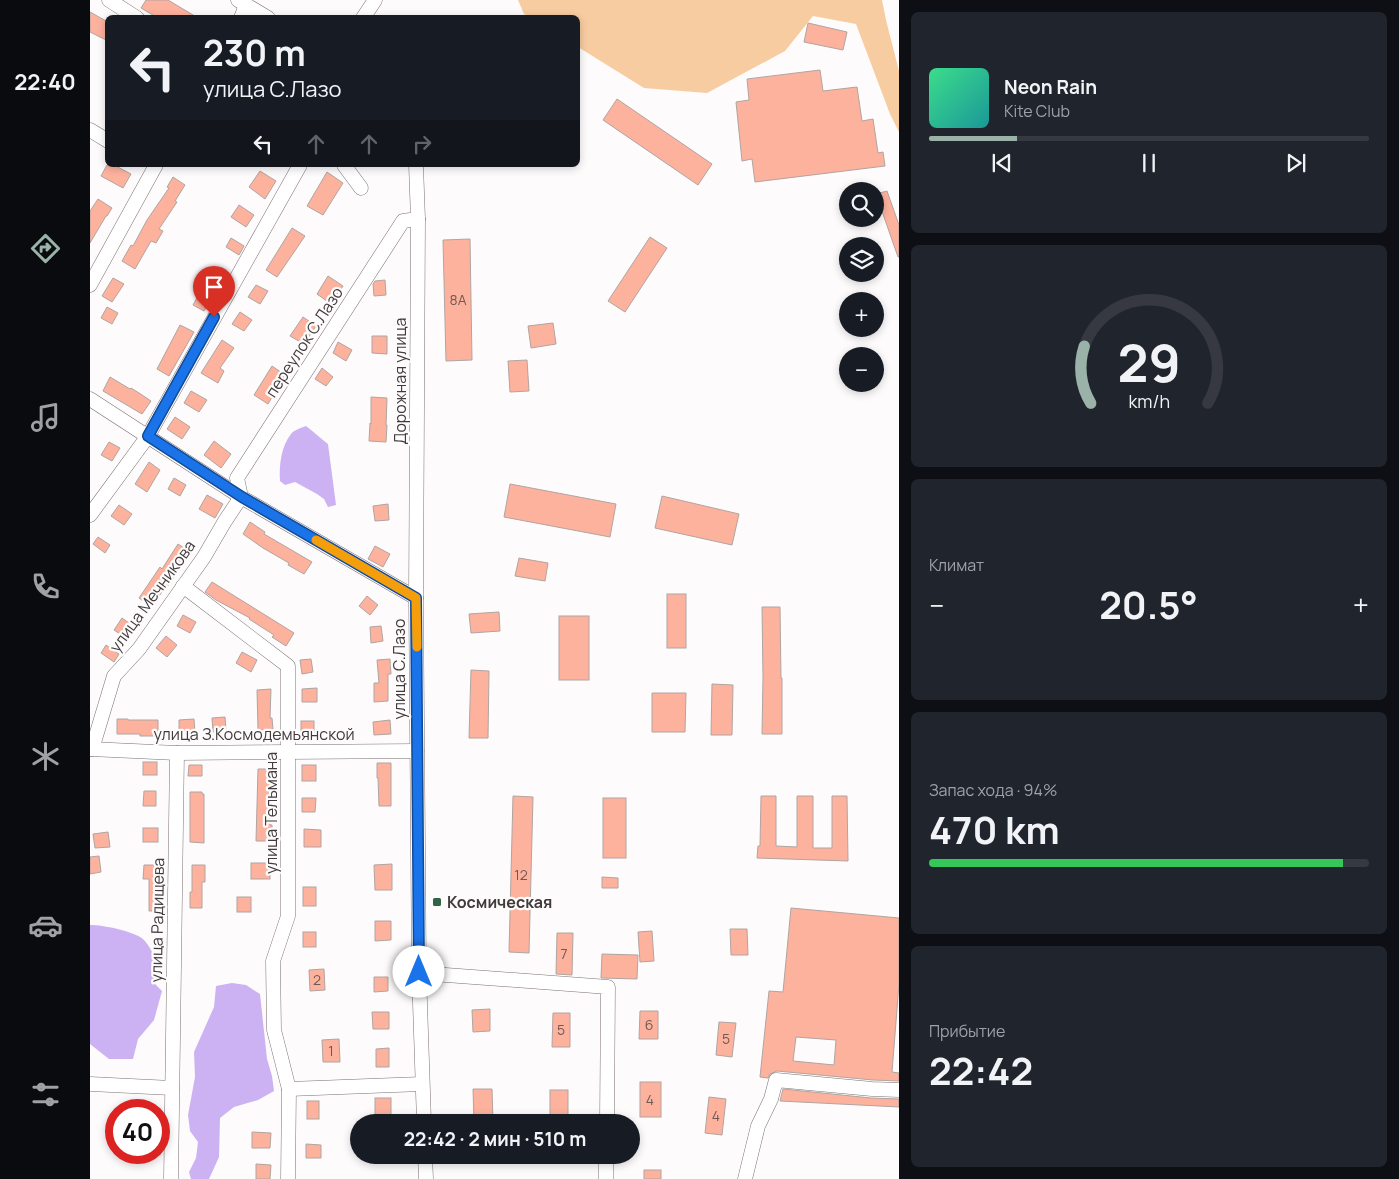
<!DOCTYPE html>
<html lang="ru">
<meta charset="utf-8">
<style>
body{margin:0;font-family:Manrope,sans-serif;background:#20242c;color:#f1f3f6;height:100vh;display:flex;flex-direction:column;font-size:19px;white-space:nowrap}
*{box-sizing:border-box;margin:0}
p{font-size:16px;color:#9ea1a6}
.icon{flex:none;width:28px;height:28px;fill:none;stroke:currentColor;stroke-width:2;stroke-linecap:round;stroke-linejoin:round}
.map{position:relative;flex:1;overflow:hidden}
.side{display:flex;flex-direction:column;gap:12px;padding:12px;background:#0d0f14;width:500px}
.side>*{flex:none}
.guide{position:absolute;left:15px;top:15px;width:475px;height:152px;border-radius:8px;box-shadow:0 2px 8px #0003;background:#171b24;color:#f1f3f6;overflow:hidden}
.fabs{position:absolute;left:749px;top:182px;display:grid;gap:10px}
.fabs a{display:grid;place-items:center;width:45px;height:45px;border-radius:50%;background:#171b24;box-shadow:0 2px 8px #0003;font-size:25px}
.speed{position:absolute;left:15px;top:1099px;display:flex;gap:10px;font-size:25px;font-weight:700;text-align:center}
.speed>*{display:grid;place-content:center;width:65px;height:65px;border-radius:50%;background:#171b24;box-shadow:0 2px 8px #0003;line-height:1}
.speed .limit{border:8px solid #d22;background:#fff;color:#111}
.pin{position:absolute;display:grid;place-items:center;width:42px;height:42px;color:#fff;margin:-51px -21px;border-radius:50% 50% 50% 0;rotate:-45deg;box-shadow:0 0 5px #0007}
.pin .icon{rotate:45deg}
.me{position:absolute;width:55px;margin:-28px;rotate:0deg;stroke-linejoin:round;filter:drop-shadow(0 0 4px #0008)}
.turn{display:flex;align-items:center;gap:18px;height:105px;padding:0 15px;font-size:22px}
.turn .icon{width:65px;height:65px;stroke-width:2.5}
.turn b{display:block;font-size:35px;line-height:42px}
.lanes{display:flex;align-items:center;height:48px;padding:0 15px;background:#0003;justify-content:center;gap:25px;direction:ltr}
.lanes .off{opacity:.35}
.big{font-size:38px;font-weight:700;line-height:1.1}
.side .widget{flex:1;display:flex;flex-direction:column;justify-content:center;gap:8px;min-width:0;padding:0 18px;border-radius:8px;background:#20242c}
.side .dial{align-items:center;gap:0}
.dial svg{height:130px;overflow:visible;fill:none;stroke:#363941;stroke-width:7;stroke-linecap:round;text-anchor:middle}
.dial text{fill:#f1f3f6;stroke:none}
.song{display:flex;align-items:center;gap:15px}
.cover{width:60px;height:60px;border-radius:8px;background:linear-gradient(135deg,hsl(150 70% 55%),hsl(180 70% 35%))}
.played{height:5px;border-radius:2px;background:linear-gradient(90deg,#9ab2a7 20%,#363941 20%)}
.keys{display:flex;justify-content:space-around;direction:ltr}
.heat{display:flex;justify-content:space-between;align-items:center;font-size:28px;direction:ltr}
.charge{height:8px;border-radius:4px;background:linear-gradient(90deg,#34c759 94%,#363941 0)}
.trip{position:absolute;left:260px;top:1114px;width:290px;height:50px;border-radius:25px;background:#171b24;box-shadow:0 2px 8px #0003;font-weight:700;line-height:50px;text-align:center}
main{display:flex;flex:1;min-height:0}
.tabs{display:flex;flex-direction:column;width:90px;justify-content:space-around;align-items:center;background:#090b0e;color:#9ea1a6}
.tabs .icon{width:35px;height:35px}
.tabs .on{color:#9ab2a7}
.tabs b{font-size:22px;color:#f1f3f6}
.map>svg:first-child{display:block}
</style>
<main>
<nav class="tabs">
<b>22:40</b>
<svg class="icon on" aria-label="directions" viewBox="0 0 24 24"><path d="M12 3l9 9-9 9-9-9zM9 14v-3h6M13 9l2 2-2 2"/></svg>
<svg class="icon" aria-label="music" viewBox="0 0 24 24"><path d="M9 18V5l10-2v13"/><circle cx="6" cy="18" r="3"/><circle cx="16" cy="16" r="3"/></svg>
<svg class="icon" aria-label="phone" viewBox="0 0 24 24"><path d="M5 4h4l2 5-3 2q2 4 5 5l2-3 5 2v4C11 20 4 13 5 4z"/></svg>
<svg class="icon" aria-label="climate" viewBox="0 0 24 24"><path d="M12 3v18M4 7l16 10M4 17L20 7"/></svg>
<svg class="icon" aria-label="car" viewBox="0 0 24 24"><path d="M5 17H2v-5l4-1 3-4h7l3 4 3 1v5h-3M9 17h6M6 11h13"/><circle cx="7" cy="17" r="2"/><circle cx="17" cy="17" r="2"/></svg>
<svg class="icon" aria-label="filters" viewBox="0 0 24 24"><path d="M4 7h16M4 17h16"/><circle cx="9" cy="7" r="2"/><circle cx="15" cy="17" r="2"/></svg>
</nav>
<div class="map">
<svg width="809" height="1179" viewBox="0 0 809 1179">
<rect width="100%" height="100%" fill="#fdfbfb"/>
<polygon fill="#f7cca1" points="428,0 792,0 796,20 809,71 809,132 800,114 766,24 723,16 695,51 617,93 554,88 488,47 488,18 440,17 434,14"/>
<g fill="#ccb2f2">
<path d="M216,426C224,432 230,438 238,444L246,505L238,507L234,499L227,494L205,482L195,485L190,481C189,465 191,447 201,434C204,430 211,428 216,426Z"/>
<path d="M0,925C13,925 43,931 53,939C60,946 68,961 67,971C67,975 65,979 64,983L72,991L64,1020L48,1039L43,1059H19L0,1044Z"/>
<polygon points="142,983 156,985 170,994 177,1059 182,1076 184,1091 168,1100 144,1107 130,1118 129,1157 119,1179 101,1179 99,1172 106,1158 108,1142 100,1131 98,1115 105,1077 104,1052 124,1007 126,986"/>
</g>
<g fill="#fdb29e" stroke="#b1a4a1" fill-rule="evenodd">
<polygon points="56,0 78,0 108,18 68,18 51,8"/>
<polygon points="0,12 18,22 18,41 0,32"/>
<polygon points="718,23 757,32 753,50 714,42"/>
<polygon points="730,70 733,91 767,87 772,121 783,119 788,153 793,152 795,166 665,182 662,159 652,161 646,102 659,100 657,79"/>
<polygon points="527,99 622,164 608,185 513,120"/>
<polygon points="17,165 24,165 41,174 33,188 11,176"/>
<polygon points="170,171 186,181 175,199 159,187"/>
<polygon points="237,172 253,183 233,215 217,206"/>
<polygon points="83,177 95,185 85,201 87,202 69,229 73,231 66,243 61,241 45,269 32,261 41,245 43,246 57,220 79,188 77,187"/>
<polygon points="797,191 809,225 809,257 808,257 786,194"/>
<polygon points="8,199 22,208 17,216 16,216 0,243 0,211"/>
<polygon points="149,205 164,215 156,227 141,217"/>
<polygon points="202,228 215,236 187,277 176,270"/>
<polygon points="560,237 577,248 535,312 518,301"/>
<polygon points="141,238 154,246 149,255 136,247"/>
<polygon points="380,239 382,360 356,361 353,240"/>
<polygon points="120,274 130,279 118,300 120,301 114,311 103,305"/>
<polygon points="238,276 253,286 241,304 227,294"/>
<polygon points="23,278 34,284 22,302 12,296"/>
<polygon points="295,280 296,295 284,296 283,284 285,281"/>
<polygon points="166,285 178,291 170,304 158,297"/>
<polygon points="17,307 28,313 22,324 11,318"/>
<polygon points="150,312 162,320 154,331 142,324"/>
<polygon points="213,317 226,326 214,344 200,336"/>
<polygon points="463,323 466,344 441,348 438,326"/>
<polygon points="90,325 104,332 79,376 67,369"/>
<polygon points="282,336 297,336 297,354 282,353"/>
<polygon points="132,340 144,348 130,368 134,371 128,383 111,373"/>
<polygon points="248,342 262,350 256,361 243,353"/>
<polygon points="437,360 439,391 420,392 418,361"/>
<polygon points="182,366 195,375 178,404 164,395"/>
<polygon points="232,368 243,377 236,386 225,379"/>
<polygon points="20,377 40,389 41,388 49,393 61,401 52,414 13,391"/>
<polygon points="101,391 117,400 109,412 94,403"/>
<polygon points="281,397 297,398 296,425 297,425 296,442 279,441 280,423 281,424"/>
<polygon points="85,417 100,427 92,439 77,429"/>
<polygon points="124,441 141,454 131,468 114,455"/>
<polygon points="19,442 30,448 22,461 11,455"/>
<polygon points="59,462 70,470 57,492 45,484"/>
<polygon points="84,478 96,485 90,496 78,489"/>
<polygon points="420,484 526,504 520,537 414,517"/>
<polygon points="117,495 133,504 125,518 109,509"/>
<polygon points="572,496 649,514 642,545 565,528"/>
<polygon points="298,504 299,520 285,521 283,506"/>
<polygon points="29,505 42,514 34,525 21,516"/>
<polygon points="160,522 175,532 174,534 222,562 214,574 198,565 199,563 173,548 153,534"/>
<polygon points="8,537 20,545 15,553 3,544"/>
<polygon points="88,544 100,552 84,577 77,587 75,587 62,607 49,598 70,567 72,569"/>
<polygon points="285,546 300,554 293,567 278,559"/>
<polygon points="429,558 458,563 455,581 425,576"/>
<polygon points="122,582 204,633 196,646 182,637 184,635 159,619 160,618 126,600 115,592"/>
<rect x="577" y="594" width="19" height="54"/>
<polygon points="277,596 288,605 280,615 269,606"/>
<polygon points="672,607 690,607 691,678 692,678 692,734 672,734 673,678"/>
<polygon points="409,612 410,631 381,633 379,614"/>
<polygon points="93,615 106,622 100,633 87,626"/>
<rect x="469" y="616" width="30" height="64"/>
<polygon points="32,618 46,628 38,639 24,630"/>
<polygon points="291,626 293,641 281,643 280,627"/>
<polygon points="76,636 87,645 77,657 66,648"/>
<polygon points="16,645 29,654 24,662 11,653"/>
<polygon points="152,652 167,660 161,672 146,663"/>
<polygon points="221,659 223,672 212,674 210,660"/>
<polygon points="300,659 301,674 298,674 298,701 284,702 284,683 289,683 287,660"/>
<polygon points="381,670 399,671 398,738 379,738"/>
<polygon points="622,684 643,685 642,735 621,735"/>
<polygon points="227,688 227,702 212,702 212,689"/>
<polygon points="181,689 180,718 182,718 183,729 168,730 167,690"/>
<polygon points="562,693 596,693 595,732 562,732"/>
<polygon points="135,717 136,732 123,732 122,718"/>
<polygon points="27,719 38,719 38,720 68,720 68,736 50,736 50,734 27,734"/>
<polygon points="104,719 105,733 89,734 89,720"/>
<polygon points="300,720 301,734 284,735 283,722"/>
<rect x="211" y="721" width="13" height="16"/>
<rect x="53" y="762" width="14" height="13"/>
<polygon points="287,763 301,763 301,806 289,806 288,778 287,778"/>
<polygon points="99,765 112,765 112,776 98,776"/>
<rect x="212" y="765" width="14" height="16"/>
<polygon points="168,769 183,769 183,786 180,786 180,825 182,825 182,841 166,841"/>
<polygon points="54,791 66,791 66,806 53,806"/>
<polygon points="100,792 112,792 112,794 114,794 114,843 100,842"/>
<polygon points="423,796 443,797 439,953 419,952"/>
<polygon points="671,796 686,796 686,846 707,847 707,796 723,796 723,848 742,848 742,796 757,796 758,861 667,858 668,846 670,846"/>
<polygon points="212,798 226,798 225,812 212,812"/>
<rect x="513" y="798" width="23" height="60"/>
<rect x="53" y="828" width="15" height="14"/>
<polygon points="214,829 231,830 231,847 214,847"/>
<polygon points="18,832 20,847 5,848 3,834"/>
<polygon points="9,856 11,872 0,874 0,857"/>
<rect x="161" y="863" width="19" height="16"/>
<polygon points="302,864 302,890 285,890 284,865"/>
<polygon points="54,865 68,865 68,895 72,895 72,911 59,911 59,879 53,879"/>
<polygon points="102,865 115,865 115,882 112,882 112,908 100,908 100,892 102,892"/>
<polygon points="512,877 528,878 528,888 512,888"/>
<rect x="213" y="887" width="13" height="19"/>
<rect x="147" y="897" width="14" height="15"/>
<path d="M701,908L809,918V984L802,1072L809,1073V1081L783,1080L687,1071L680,1074L678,1078L670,1077L679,991L693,992ZM706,1037L746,1040L744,1065L703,1061Z"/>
<polygon points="285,921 301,921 301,940 285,941"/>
<polygon points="640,929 657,929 658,955 641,955"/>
<polygon points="562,931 564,961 550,962 548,932"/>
<rect x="213" y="932" width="13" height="15"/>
<polygon points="467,933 483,933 482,975 466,974"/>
<polygon points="512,954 548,955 547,979 511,978"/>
<polygon points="234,969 235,990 220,991 219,970"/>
<polygon points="284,977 298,977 298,991 284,992"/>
<polygon points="400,1009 400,1031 383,1032 382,1010"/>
<polygon points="550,1011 568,1011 568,1039 549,1039"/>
<polygon points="282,1012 299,1012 299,1029 283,1029"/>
<polygon points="463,1013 480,1013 480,1047 462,1047"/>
<polygon points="629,1022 646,1023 642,1057 626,1055"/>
<polygon points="249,1039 250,1062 233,1062 232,1040"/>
<polygon points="299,1048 299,1067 286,1067 286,1049"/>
<rect x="550" y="1082" width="21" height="35"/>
<polygon points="383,1089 402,1089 403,1122 384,1122"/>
<polygon points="693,1089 781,1098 809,1099 809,1107 690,1101"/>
<rect x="460" y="1090" width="18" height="32"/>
<polygon points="619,1097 636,1099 632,1135 615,1133"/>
<rect x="285" y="1098" width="16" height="17"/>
<rect x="217" y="1101" width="12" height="18"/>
<polygon points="162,1132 181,1133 180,1148 162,1148"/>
<polygon points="216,1144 231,1145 231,1158 216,1158"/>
<polygon points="166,1164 181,1165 180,1179 166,1179"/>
<rect x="554" y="1170" width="17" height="9"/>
</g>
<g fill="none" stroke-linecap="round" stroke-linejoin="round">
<defs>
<g id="minor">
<polyline points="19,0 47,18"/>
<polyline points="148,0 178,18"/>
<polyline points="151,18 156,5"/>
<polyline points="273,18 285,0"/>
<polyline points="0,130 18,141"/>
<polyline points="254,165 271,188"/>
<polyline points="326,165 328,219 326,598 329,973 334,1122"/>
<polyline points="0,285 66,165"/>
<polyline points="0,399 151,497 326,598"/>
<polyline points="0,515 58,436 210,165"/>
<polyline points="93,586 198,666 198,916 183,961 184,1030 199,1089"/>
<polyline points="0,749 87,753 327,751"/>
<polyline points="2,749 24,676 49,649 114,557 135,521 151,497 147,478 313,221 328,219"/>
<polyline points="329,973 518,987 517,1122"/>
<polyline points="0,1084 82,1088"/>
<polyline points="335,1155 336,1179"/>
<polyline points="81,1179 87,753"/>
<polyline points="198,1179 199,1089 332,1084"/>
<polyline points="516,1179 516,1155"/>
<polyline points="655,1179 668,1126 681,1099 686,1080 782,1089 809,1090"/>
</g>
</defs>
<use href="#minor" stroke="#7d7173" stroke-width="15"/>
<use href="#minor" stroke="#fff" stroke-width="14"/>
</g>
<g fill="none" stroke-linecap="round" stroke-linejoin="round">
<defs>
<polyline id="route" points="124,317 58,436 152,497 326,598 329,972"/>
</defs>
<use href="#route" stroke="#114b97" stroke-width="12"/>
<use href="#route" stroke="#1a73e8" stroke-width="9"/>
<polyline stroke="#f59e0b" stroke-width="9" points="226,540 326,598 327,647"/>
</g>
<rect fill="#306347" stroke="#fdfbfb" stroke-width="2" x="342" y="897" width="10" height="10" rx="2.5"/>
<g text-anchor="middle" stroke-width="4.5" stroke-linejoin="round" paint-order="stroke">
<g font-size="14" fill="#705954">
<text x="368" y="305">8А</text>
<text x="431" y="880">12</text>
<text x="474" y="959">7</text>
<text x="227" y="985">2</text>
<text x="559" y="1030">6</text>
<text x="471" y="1035">5</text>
<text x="636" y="1044">5</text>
<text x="241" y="1056">1</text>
<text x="560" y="1105">4</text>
<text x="626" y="1121">4</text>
</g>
<g font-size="16" fill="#413b3c" stroke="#fdfbfb">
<text transform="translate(214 342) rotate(-57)" y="6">переулок С.Лазо</text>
<text transform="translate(310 381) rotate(-90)" y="6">Дорожная улица</text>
<text transform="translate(62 596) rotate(-54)" y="6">улица Мечникова</text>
<text transform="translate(309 669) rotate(-90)" y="6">улица С.Лазо</text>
<text x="164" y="740">улица З.Космодемьянской</text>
<text transform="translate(181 813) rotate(-90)" y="6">улица Тельмана</text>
<text transform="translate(67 920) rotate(-89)" y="6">улица Радищева</text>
</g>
<g font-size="16" font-weight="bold" fill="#413b3c" stroke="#fdfbfb" text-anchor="start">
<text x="357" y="908">Космическая</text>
</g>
</g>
</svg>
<div class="fabs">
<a><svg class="icon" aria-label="search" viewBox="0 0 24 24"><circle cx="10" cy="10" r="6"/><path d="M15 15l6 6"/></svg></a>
<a><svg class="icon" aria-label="layers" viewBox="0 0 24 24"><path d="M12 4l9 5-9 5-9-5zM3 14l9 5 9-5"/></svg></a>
<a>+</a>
<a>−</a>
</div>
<div class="speed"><div class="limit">40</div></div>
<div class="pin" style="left:124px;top:317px;background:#d93025"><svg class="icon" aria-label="arrive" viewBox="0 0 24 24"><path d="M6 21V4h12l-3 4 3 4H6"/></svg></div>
<svg class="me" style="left:329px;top:972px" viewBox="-20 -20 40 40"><circle r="19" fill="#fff"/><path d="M0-13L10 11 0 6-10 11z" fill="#1a73e8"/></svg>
<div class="trip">22:42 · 2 мин · 510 m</div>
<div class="guide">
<div class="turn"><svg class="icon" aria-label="left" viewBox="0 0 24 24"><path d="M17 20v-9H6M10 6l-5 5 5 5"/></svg><div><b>230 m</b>улица С.Лазо</div></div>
<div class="lanes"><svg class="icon" aria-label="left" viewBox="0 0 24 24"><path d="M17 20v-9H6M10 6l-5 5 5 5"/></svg><svg class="icon off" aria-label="ahead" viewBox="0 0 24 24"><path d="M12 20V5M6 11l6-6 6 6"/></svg><svg class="icon off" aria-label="ahead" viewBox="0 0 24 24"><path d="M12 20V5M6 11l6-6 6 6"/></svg><svg class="icon off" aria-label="right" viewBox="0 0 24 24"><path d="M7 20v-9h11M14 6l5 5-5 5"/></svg></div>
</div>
</div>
<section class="side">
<div class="widget">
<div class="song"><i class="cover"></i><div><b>Neon Rain</b><p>Kite Club</p></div></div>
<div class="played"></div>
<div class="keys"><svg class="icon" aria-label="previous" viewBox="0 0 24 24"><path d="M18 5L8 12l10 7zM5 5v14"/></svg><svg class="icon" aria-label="pause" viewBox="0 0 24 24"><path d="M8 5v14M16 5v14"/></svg><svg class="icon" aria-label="next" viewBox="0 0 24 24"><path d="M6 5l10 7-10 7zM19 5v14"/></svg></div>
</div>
<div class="widget dial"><svg viewBox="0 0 100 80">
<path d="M14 69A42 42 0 1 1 86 69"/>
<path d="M14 69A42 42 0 0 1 10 34" stroke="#9ab2a7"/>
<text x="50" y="56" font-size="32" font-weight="700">29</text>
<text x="50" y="72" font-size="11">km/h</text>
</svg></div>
<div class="widget"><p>Климат</p>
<div class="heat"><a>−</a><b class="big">20.5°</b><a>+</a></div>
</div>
<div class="widget"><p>Запас хода · 94%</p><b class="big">470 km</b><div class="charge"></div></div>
<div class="widget"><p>Прибытие</p><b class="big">22:42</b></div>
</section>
</main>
